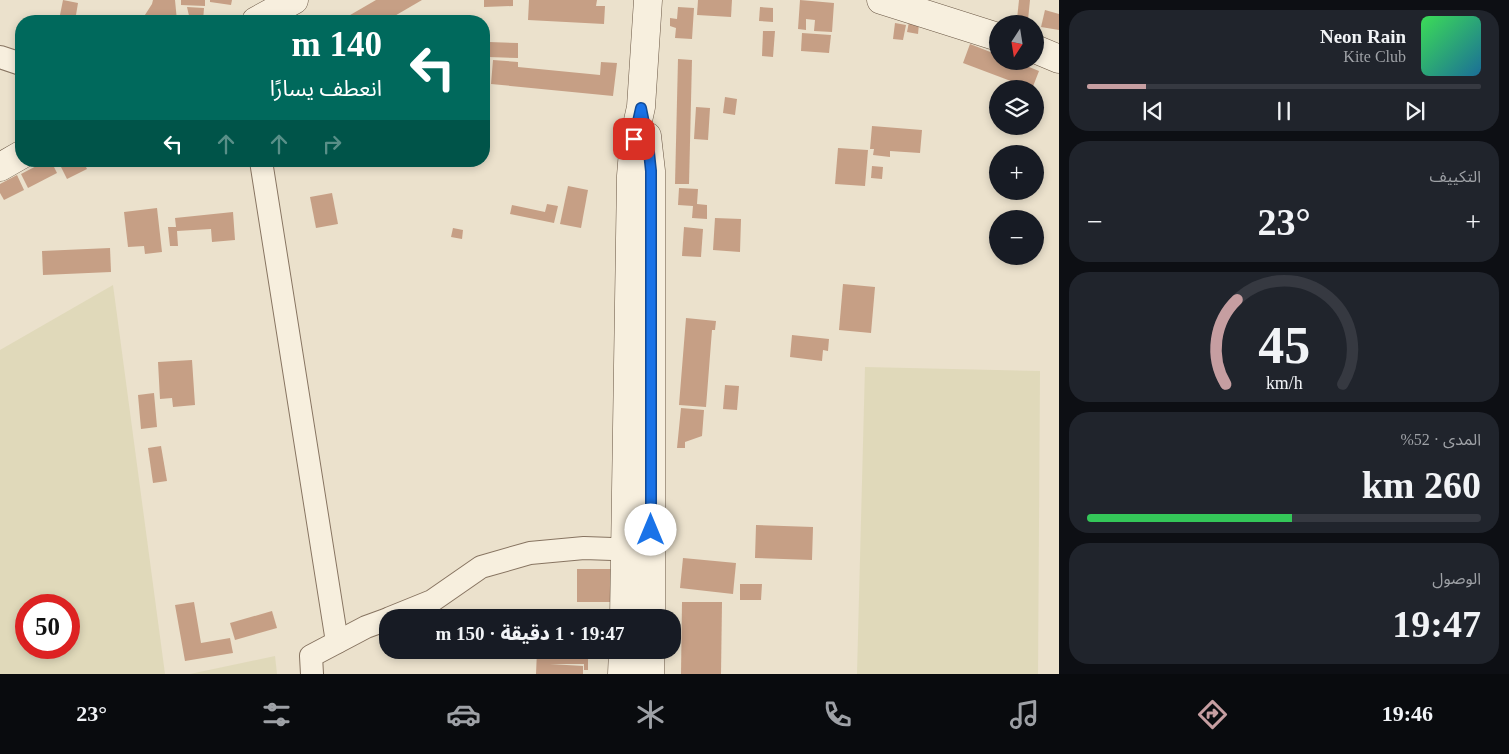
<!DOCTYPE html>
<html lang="ar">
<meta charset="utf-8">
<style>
body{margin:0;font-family:"Times New Roman","Noto Sans Arabic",serif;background:#20242c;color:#f1f3f6;direction:rtl;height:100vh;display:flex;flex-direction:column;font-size:19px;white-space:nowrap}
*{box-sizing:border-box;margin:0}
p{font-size:16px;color:#9ea1a6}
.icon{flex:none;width:28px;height:28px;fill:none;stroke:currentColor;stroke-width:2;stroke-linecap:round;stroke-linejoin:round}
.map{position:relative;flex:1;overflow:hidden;direction:ltr}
.drawer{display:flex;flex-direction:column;gap:10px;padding:10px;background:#0d0f14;width:450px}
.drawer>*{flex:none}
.top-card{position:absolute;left:15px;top:15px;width:475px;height:152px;border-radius:20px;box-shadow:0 2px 8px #0003;direction:rtl;background:#00695c;color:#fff;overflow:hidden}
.needle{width:32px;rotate:192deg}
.controls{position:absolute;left:989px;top:15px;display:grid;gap:10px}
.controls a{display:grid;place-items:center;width:55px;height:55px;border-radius:50%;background:#171b24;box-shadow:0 2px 8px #0003;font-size:25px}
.speed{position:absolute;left:15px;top:594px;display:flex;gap:10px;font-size:25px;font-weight:700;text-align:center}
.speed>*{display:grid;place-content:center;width:65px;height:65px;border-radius:50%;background:#171b24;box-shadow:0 2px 8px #0003;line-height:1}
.speed .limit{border:8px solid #d22;background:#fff;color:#111}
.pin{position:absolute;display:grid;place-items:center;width:42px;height:42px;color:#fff;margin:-21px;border-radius:10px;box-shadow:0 2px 8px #0006}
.me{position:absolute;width:55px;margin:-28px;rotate:0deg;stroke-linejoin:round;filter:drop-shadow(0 0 4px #0008)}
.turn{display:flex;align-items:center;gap:18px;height:105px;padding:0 25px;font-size:22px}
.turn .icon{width:65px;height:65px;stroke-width:2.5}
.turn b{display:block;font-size:35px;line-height:42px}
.lanes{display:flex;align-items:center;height:48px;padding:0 25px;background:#0003;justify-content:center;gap:25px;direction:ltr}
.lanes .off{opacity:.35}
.big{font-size:38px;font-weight:800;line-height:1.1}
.drawer .card{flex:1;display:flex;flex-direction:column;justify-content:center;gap:8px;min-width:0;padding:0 18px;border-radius:20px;background:#20242c}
.drawer .dial{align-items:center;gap:0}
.dial svg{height:130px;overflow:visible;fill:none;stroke:#363941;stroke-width:7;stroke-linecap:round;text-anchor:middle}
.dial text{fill:#f1f3f6;stroke:none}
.song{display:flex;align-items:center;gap:15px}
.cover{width:60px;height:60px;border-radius:8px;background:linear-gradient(135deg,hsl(130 70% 55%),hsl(200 70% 35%))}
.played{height:5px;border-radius:2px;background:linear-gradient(90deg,#c69ea1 15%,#363941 15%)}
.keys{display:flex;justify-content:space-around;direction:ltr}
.heat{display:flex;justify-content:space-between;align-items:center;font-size:28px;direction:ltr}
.charge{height:8px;border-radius:4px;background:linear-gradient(90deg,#34c759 52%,#363941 0)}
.trip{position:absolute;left:379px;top:609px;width:302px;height:50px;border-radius:20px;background:#171b24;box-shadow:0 2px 8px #0003;font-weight:800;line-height:50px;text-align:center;direction:rtl}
.dock{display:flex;height:80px;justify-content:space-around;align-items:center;background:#090b0e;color:#9ea1a6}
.dock .icon{width:35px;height:35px}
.dock .active{color:#c69ea1}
.dock b{font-size:22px;color:#f1f3f6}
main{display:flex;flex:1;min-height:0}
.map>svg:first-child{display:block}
</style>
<main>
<section class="drawer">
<div class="card">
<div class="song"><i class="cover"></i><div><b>Neon Rain</b><p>Kite Club</p></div></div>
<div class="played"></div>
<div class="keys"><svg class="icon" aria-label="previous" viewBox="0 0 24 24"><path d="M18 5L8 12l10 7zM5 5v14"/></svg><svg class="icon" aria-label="pause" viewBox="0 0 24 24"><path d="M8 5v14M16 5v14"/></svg><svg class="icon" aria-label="next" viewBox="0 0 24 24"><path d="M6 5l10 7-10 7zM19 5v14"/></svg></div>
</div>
<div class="card"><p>التكييف</p>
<div class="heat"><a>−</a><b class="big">23°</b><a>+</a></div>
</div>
<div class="card dial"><svg viewBox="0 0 100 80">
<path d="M14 69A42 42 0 1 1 86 69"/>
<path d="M14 69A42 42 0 0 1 21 17" stroke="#c69ea1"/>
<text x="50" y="56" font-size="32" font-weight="700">45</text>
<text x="50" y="72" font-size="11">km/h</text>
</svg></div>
<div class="card"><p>المدى · 52%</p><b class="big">260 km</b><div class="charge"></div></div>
<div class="card"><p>الوصول</p><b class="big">19:47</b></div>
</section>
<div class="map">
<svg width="1059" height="674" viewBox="0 0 1059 674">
<rect width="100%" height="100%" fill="#ebe1cc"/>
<g fill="#e0d9ba" fill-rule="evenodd">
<path d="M113,285L165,674H0V350ZM26,605H69V648H26Z"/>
<polygon points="865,367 1040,371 1038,674 857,674"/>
<polygon points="275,656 277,674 190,674"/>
</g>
<g fill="#c69f85">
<polygon points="63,0 78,3 75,21 53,21 55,15 60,15"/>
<polygon points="153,0 175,0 177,21 120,21 121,15 143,18 152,4"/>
<polygon points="181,0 205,0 205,6 181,5"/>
<polygon points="210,0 232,0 231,5 210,2"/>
<polygon points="376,0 422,0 386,21 347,21 345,18"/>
<polygon points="484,0 513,0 513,6 484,7"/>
<polygon points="529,0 597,0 596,6 605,6 604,24 528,20"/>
<polygon points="698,0 732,0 731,17 697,15"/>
<polygon points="800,0 834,3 832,32 814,31 815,20 806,19 806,30 798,29"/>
<polygon points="1019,0 1030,0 1028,20 1017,19"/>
<polygon points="187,7 204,8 203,21 190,20"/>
<polygon points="678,7 694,8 692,39 675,38 676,28 670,26 670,18 677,19"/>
<polygon points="760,7 773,8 773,22 759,21"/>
<polygon points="1045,10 1059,14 1059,30 1041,27"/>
<polygon points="909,22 919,24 918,34 907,32"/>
<polygon points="895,23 906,25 903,40 893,39"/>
<polygon points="763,31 775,31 773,57 762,56"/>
<polygon points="802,33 831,35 829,53 801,51"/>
<polygon points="489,42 518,43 518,58 488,57"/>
<polygon points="970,44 998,55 998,61 1014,61 1039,71 1032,89 963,63"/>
<polygon points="678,59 692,60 689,184 675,184"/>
<polygon points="493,60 518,62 518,67 600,75 601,62 617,63 613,96 491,84"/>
<polygon points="725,97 737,99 735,115 723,113"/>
<polygon points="696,107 710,108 708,140 694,139"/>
<polygon points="872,126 922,130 920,153 890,151 890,157 873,155 874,149 870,149"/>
<polygon points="838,148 868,150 865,186 835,184"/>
<polygon points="46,161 51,161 57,173 28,188 21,174"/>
<polygon points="58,161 83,161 87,169 67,179"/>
<polygon points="872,166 883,167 882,179 871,178"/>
<polygon points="17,175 24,190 4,200 0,193 0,184"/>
<polygon points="568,186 588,190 581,228 560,224"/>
<polygon points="679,188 698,189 697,204 707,205 707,219 692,218 693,206 678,205"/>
<polygon points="332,193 338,224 316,228 310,197"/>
<polygon points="547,204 558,206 554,223 510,214 512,205 545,212"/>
<polygon points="157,208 162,252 145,254 144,246 128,247 124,212"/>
<polygon points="233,212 235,240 212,242 211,229 177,231 178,246 170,246 168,227 176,227 175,218"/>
<polygon points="715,218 741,219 740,252 713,250"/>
<polygon points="684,227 703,229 701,257 682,256"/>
<polygon points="453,228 463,230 462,239 451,237"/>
<polygon points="110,248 111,272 43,275 42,251"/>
<polygon points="843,284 875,287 871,333 839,330"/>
<polygon points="686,318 716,321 715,330 712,330 706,407 679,405"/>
<polygon points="792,335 829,339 828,351 823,350 822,361 790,357"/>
<polygon points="192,360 195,405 173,407 172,398 160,399 158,362"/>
<polygon points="725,385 739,386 737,410 723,409"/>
<polygon points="154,393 157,427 141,429 138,395"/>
<polygon points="681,408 704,410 702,436 685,442 685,448 677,448"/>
<polygon points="161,446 167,481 153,483 148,448"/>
<polygon points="756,525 813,527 812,560 755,558"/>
<polygon points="683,558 736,563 733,594 680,588"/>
<polygon points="577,569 611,569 610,602 577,602"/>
<polygon points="740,584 762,584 761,600 740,600"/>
<polygon points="194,602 201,643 230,638 233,653 185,661 175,605"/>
<polygon points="682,602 722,602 721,674 681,674"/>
<polygon points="272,611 277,628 235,640 230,623"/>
<polygon points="537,651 588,651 588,670 584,670 584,664 550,664 583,666 583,674 536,674"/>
</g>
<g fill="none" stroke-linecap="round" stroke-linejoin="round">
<defs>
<g id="street">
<polyline points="0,57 21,64"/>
<polyline points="261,161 337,642"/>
<polyline points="390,618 432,601 481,567 530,553 584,548 641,550"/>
<polyline points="312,674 311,656 366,627 388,619"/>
</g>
<g id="secondary">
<polyline points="881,0 998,37"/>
<polyline points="256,21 294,0"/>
<polyline points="1035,49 1059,59"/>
<polyline points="647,136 651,171 651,618"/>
<polyline points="0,167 21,155"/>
<polyline points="624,618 631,176 634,139 641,107 648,0"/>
<polyline points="622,674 623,650"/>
<polyline points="650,674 650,650"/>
</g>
</defs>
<use href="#street" stroke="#877461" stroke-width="24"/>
<use href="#secondary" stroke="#695644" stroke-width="29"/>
<use href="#street" stroke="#f7efde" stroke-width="22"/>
<use href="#secondary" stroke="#f7efde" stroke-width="28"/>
</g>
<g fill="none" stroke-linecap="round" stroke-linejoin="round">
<defs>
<polyline id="route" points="634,139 641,108 648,143 651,171 651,530"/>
</defs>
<use href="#route" stroke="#114b97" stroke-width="12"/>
<use href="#route" stroke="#1a73e8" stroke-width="9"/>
</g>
</svg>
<div class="controls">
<a><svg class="needle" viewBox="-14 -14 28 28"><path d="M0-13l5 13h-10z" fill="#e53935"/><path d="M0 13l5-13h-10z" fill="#9ea1a6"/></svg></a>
<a><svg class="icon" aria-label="layers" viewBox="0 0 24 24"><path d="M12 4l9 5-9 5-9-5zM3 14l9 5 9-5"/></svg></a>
<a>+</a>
<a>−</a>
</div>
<div class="speed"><div class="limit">50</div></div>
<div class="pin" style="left:634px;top:139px;background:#d93025"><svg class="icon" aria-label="arrive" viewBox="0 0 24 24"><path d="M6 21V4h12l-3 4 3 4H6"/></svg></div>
<svg class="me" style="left:651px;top:530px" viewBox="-20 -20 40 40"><circle r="19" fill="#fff"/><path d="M0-13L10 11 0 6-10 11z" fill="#1a73e8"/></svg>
<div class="trip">19:47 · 1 دقيقة · 150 m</div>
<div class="top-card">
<div class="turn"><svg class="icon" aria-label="left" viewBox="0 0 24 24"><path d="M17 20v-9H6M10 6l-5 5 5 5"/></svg><div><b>140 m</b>انعطف يسارًا</div></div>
<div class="lanes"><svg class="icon" aria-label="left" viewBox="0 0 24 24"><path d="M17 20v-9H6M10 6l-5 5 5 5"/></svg><svg class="icon off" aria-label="ahead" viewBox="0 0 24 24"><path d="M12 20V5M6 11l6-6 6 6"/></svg><svg class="icon off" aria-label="ahead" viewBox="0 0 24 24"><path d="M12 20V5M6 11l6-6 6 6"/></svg><svg class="icon off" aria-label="right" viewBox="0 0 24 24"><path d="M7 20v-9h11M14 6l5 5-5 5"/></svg></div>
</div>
</div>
</main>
<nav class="dock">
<b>19:46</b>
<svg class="icon active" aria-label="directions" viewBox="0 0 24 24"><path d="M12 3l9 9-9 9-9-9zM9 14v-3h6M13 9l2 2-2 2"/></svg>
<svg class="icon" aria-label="music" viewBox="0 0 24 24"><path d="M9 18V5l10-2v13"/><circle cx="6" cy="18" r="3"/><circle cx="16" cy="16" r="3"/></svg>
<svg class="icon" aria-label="phone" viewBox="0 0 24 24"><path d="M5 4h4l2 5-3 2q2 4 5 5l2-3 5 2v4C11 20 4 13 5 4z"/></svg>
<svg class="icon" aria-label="climate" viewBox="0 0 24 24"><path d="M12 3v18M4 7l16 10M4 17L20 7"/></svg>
<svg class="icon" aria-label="car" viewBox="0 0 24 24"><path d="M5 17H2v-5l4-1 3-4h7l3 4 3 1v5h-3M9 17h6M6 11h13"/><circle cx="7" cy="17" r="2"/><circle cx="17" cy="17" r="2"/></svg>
<svg class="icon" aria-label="filters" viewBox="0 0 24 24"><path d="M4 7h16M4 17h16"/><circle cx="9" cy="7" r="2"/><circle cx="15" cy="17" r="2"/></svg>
<b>23°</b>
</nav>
